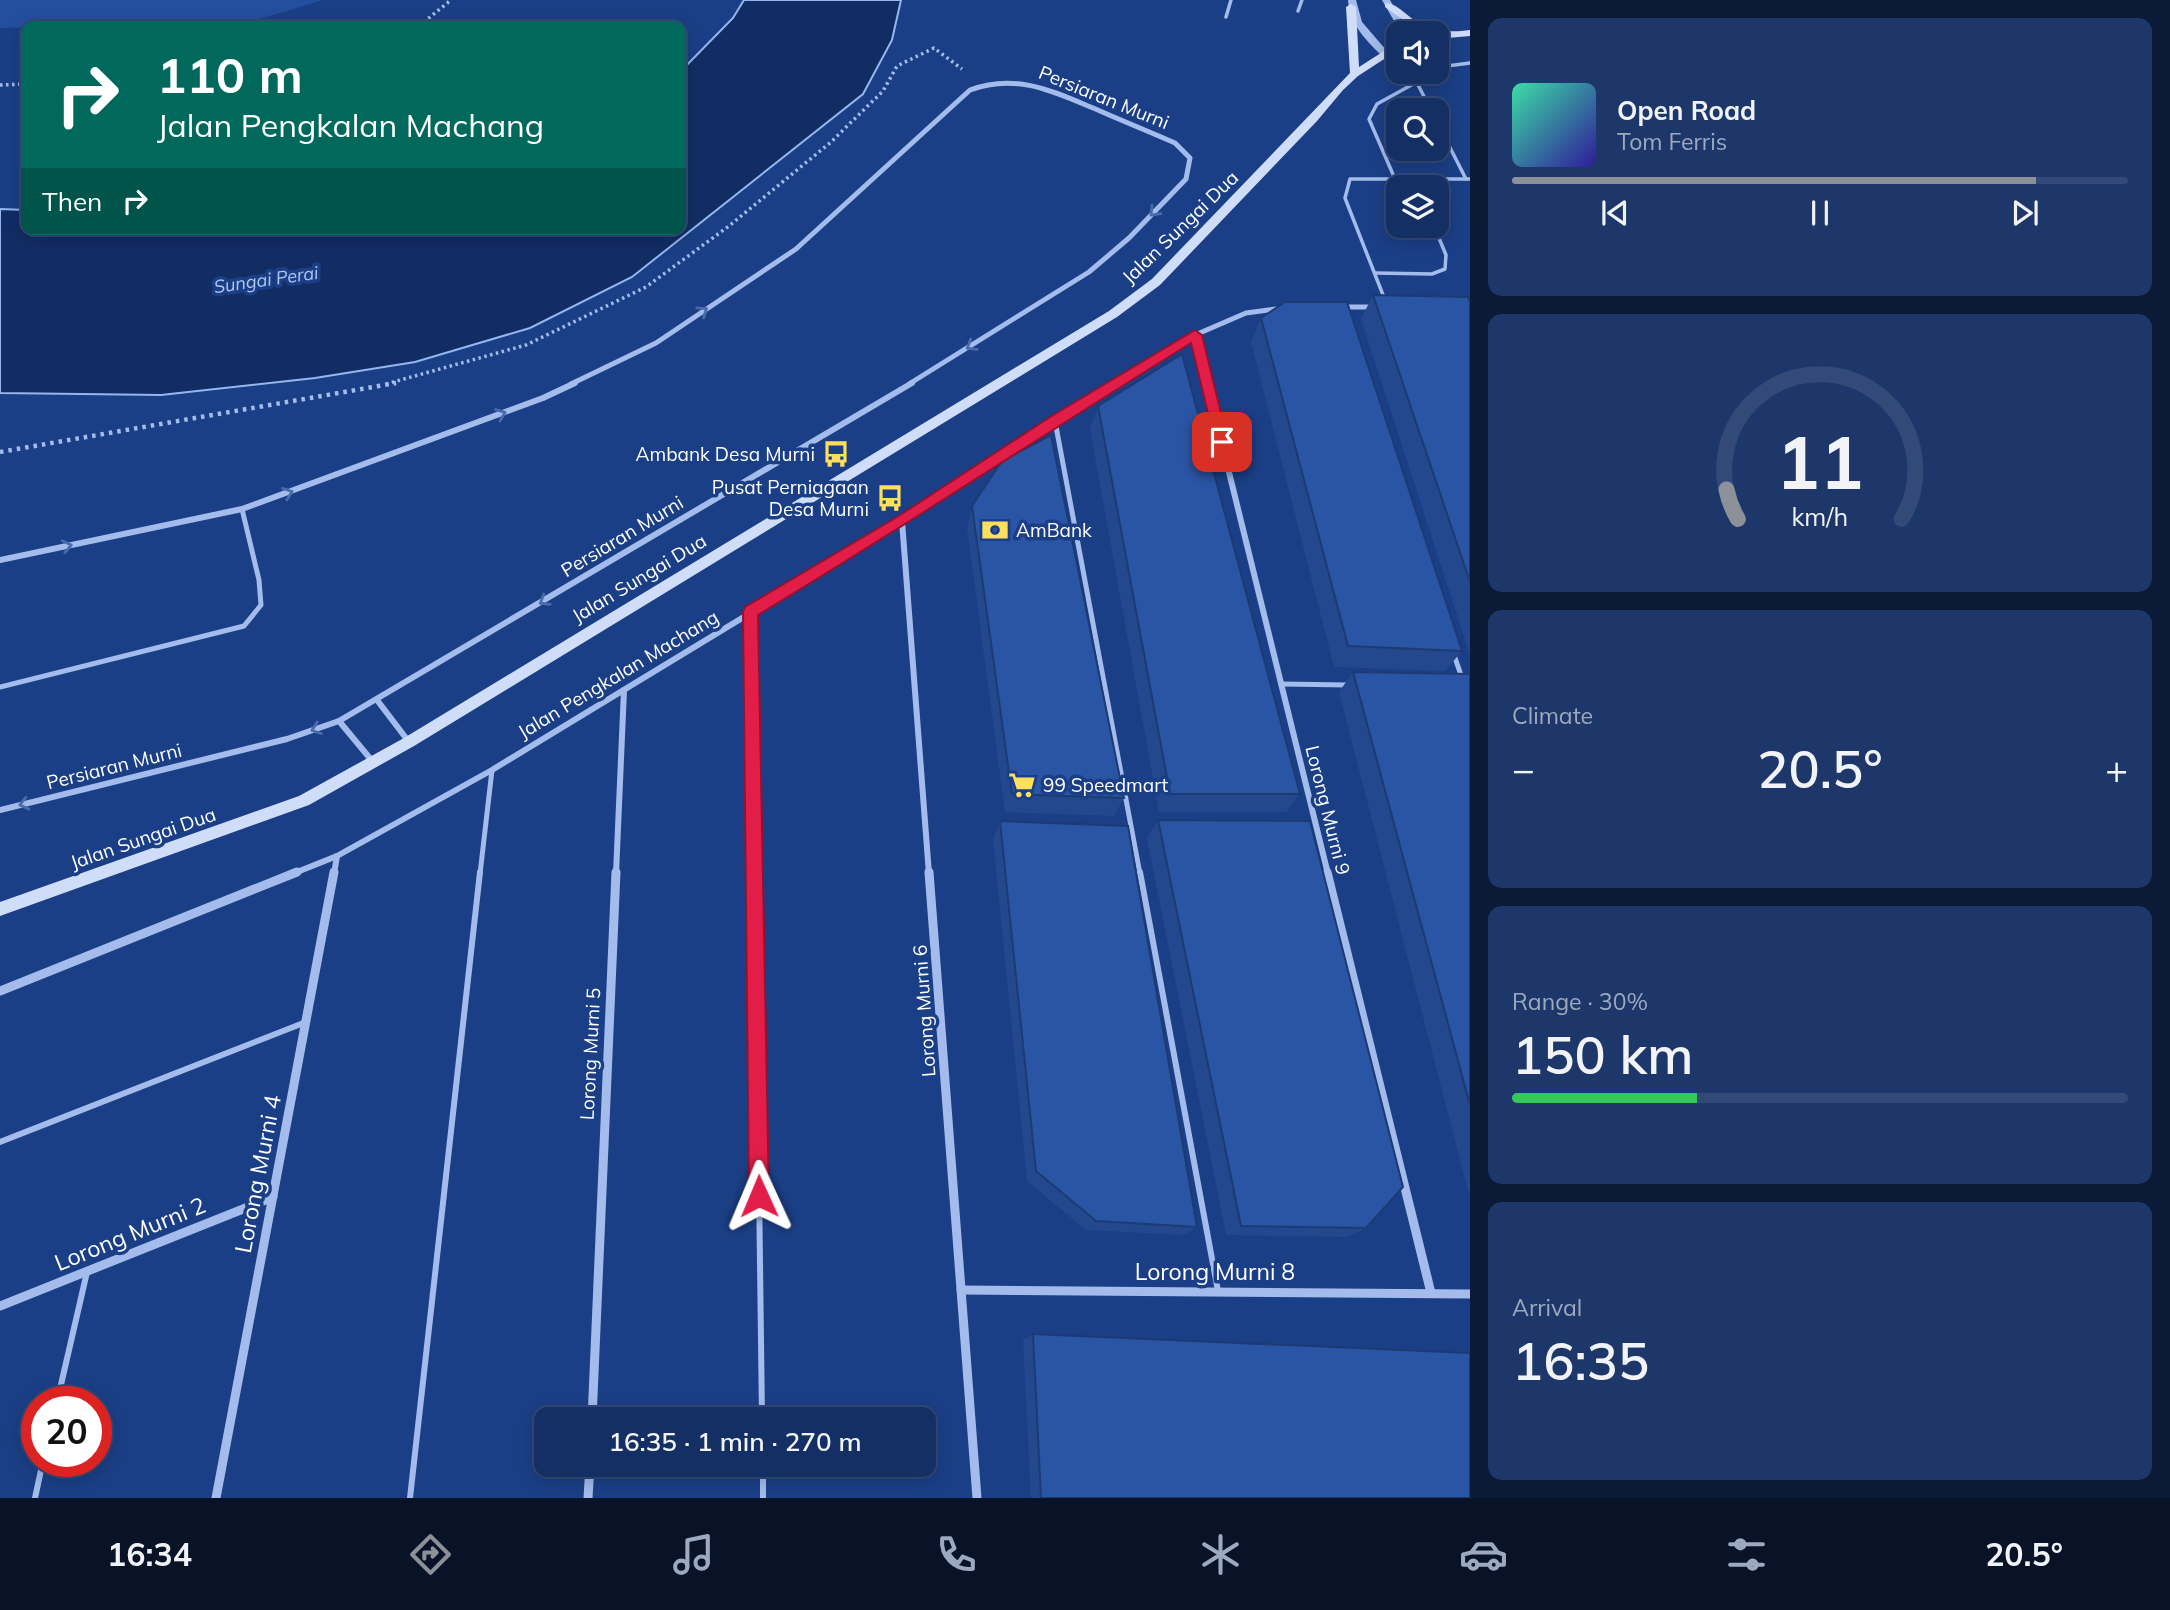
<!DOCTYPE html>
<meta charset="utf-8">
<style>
body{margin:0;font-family:Mulish,sans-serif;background:#1d376a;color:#f1f3f6;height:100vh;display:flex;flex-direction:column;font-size:26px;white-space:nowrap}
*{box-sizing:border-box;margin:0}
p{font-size:23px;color:#9da9bf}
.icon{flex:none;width:38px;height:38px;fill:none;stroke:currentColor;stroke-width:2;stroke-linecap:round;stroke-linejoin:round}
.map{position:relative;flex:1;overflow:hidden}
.sheet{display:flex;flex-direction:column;gap:18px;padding:18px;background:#0b1a37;width:700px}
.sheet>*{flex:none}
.guide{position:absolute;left:21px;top:21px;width:665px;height:214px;border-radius:14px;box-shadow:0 4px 18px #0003,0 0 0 2px #334a78;background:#00695c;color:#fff;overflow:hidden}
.tools{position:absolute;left:1386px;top:21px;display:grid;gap:14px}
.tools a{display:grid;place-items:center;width:63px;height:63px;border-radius:14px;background:#142f64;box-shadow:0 4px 18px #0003,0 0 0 2px #334a78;font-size:35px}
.speed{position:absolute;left:21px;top:1386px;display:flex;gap:14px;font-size:35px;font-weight:700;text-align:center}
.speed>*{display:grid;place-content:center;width:91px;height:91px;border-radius:50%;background:#142f64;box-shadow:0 4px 18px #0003,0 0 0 2px #334a78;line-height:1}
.speed .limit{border:10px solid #d22;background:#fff;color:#111}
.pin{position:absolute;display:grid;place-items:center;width:60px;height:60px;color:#fff;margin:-30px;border-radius:14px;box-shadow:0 4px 10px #0006}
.me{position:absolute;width:77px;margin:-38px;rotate:359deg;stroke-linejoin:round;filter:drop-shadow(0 0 5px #0008)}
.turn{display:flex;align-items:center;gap:24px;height:147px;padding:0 21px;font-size:32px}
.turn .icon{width:91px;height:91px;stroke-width:2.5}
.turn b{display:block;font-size:49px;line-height:60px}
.then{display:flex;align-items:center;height:66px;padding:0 21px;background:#0003;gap:14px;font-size:26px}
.big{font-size:52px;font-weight:600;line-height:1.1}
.sheet .tile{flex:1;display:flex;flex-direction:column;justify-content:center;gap:10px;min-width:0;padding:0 24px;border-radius:14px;background:#1d376a}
.sheet .dial{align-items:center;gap:0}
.dial svg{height:182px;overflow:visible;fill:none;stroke:#334a78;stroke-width:7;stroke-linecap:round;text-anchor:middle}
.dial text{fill:#f1f3f6;stroke:none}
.song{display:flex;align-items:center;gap:21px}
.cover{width:84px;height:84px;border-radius:10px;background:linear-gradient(135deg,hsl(160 70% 55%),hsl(250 70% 35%))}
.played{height:7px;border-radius:4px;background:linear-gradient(90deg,#8c9099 85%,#334a78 85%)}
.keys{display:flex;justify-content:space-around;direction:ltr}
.heat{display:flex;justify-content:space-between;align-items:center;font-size:38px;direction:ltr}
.charge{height:10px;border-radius:5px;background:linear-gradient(90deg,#34c759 30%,#334a78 0)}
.trip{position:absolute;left:534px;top:1407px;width:402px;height:70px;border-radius:14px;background:#142f64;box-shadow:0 4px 18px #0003,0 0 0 2px #334a78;font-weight:600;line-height:70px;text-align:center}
.tab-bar{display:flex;height:112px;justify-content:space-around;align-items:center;background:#081328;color:#9da9bf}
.tab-bar .icon{width:49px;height:49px}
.tab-bar .on{color:#8c9099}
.tab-bar b{font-size:32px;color:#f1f3f6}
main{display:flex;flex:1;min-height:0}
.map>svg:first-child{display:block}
</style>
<main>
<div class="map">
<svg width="1470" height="1498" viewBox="0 0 1470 1498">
<rect width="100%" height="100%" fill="#1b3f86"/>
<polygon fill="#244f9f" points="0,0 323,0 253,21 0,28"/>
<polygon fill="#122d64" stroke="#95b6ee" stroke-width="2" points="744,0 901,0 892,40 863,94 632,277 530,328 415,362 315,378 161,395 0,393 0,209 26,210 26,229 681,229 681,71 733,18"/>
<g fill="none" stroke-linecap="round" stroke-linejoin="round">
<g stroke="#a3bcec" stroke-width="3.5" stroke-dasharray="2.5 3.5" stroke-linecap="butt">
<polyline points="419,26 451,0"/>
<polyline points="0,85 26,84"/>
<polyline points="386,384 526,345 646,287 729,226 831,142 883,91 897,66 934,48 962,69"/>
</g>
<polyline stroke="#a3bcec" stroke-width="4.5" stroke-dasharray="3.5 5" stroke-linecap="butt" points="0,452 396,383"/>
<g stroke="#a3bcec" stroke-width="3.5">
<polyline points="1298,11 1302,0"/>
<polyline points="1226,17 1231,0"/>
<polyline points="1437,71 1447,66 1470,63"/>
<polyline points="1416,81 1431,110"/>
<polyline points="1437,122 1466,179"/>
<polyline points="1395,179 1369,119 1377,104 1435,72"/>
<polyline points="1375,273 1432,274 1445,269 1446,255 1434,226"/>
<polyline points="1385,300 1345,198 1350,179 1470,179"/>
</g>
<g stroke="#a3bcec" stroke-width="5">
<polyline points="1055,421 1140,874"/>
<polyline points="751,612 755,874"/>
<polyline points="1454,655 1462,678"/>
<polyline points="1281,684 1348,685"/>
<polyline points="0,687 244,626 261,605 259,580 242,509"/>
<polyline points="480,874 492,770"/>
</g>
<g stroke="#a3bcec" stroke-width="6">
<polyline points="755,872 762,1419"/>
<polyline points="1140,872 1218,1291"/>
<polyline points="0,1142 306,1022"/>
<polyline points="57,1402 87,1272"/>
<polyline points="763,1465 763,1498"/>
<polyline points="35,1498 43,1461"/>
<polyline points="410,1498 480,872"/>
</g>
<g stroke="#a3bcec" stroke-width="5">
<polyline points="1341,307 1375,307"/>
<polyline points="1195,335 1207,384"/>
<path d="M571,384L656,343L796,249L970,90C1018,72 1056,93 1100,111C1125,122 1150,132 1175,143L1190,158L1186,179L1129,238L1089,272L909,384"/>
<polyline points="1115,384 1195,335 1246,313 1284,308"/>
</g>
<g stroke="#a3bcec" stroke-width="6">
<polyline points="1207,383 1328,874"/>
<polyline points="902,521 929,874"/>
<polyline points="0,560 242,509 543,398 575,383"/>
<polyline points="377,700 409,742"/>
<polyline points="339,721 373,762"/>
<polyline points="0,810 287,739 339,721 912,383"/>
<polyline points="292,874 337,856 492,770 902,521 1118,383"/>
<polyline points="334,874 337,856"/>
<polyline points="616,874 624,690"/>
</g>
<g stroke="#a3bcec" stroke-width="9">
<polyline points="929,872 977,1498"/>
<polyline points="1327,872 1431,1293"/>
<polyline points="0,991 297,872"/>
<polyline points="961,1290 1470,1294"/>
<polyline points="0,1306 273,1197"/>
<polyline points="592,1419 616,872"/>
<polyline points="216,1498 334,872"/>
<polyline points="588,1498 590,1465"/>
</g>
<g fill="#a3bcec" fill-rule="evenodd">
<path d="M1348,0H1356L1362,22L1387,51V55H1381C1365,39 1349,23 1348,0Z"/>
<polygon points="1382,0 1390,0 1409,33 1401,33"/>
</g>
<g fill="#cfddf8" fill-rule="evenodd">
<path d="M1385,3C1396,3 1405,14 1414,20C1434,31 1448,33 1470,30V36L1437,39V33L1410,25L1385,7Z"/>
<polygon points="1351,4 1356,7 1359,67 1395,44 1398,43 1398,50 1358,76 1343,90 1317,121 1160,285 1117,317 414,746 309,805 0,916 0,902 299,796 404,738 1109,311 1152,279 1350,73 1346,7"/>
</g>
</g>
<g fill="#24488d">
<polygon points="1373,295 1470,302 1470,655 1361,319"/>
<polygon points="1261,318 1462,651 1445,671 1334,667 1251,342"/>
<polygon points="1098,406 1300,794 1286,812 1159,812 1090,429"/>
<polygon points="972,506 1124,798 1114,816 1005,812 967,528"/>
<polygon points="1353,672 1470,674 1470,1192 1468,1191 1339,692"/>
<polygon points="1158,820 1366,1228 1347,1237 1226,1235 1147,838"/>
<polygon points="1000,821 1197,1227 1183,1235 1086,1230 1027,1181 993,839"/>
<polygon points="1033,1334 1470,1498 1031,1498 1023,1340"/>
</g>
<g fill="#2a54a4" stroke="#1d3b73" stroke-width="2">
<polygon points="1373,295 1468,297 1470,302 1470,582"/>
<polygon points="1285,302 1347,302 1462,651 1348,646 1261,318"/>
<polygon points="1182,354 1300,794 1170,794 1098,406"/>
<polygon points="1051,435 1124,798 1012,794 972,506 1002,461"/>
<polygon points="1353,672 1470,674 1470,1105"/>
<polygon points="1158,820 1310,821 1403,1187 1366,1228 1241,1226"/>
<polygon points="1000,821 1128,826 1197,1227 1096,1221 1036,1171"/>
<polygon points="1033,1334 1470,1353 1470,1498 1041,1498"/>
</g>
<defs><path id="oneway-chevron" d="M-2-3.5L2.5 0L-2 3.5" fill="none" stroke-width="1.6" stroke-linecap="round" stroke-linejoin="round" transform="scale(1.75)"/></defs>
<g stroke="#4b6baa">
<use href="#oneway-chevron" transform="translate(1154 212) rotate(134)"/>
<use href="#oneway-chevron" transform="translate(703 311) rotate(-34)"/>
<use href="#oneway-chevron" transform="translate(971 346) rotate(148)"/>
<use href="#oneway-chevron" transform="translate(501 414) rotate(-21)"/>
<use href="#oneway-chevron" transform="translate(288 493) rotate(-20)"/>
<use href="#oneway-chevron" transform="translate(67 546) rotate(-12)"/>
<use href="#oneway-chevron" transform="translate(544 601) rotate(149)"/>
<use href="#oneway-chevron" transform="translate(316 729) rotate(160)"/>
<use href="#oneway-chevron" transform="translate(24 804) rotate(166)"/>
</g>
<path fill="#e11d48" stroke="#92132f" stroke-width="2" d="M1195,330L1202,335L1228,442L1226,446H1217L1215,442L1191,343C1046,433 904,527 758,615L769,1196L766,1203L759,1206L752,1203L749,1196L743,612L745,607L897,517L1050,417Z"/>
<defs>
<symbol id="bus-bare" viewBox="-9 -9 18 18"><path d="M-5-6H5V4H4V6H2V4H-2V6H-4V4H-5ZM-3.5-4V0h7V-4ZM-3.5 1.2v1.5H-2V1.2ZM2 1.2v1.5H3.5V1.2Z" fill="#fddf5f" stroke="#1b3f86" stroke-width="2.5" paint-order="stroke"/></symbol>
<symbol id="bank-bare" viewBox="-9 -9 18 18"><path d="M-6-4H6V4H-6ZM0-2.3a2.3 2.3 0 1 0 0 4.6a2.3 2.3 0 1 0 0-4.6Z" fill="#fddf5f" stroke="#1b3f86" stroke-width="2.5" paint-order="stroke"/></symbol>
<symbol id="supermarket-bare" viewBox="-9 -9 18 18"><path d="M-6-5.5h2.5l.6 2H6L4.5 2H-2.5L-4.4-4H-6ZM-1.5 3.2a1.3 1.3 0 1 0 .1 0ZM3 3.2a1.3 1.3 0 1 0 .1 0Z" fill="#fddf5f" stroke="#1b3f86" stroke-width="2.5" paint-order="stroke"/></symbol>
</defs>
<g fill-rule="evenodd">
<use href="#bus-bare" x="817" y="435" width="38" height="38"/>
<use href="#bus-bare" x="871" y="479" width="38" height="38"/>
<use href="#bank-bare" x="976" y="511" width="38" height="38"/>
<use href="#supermarket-bare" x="1003" y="766" width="38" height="38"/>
</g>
<g text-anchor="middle" stroke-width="7" stroke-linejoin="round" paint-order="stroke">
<g font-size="18" font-style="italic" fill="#aec7f3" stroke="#1b3f86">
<text transform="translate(266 280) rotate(-8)" y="6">Sungai Perai</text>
</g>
<g font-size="19" fill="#fff" stroke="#1b3f86">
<text transform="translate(1104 97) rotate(22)" y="7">Persiaran Murni</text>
<text transform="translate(1180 227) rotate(-44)" y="7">Jalan Sungai Dua</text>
<text transform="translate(622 536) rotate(-31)" y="7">Persiaran Murni</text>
<text transform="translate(639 578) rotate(-31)" y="7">Jalan Sungai Dua</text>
<text transform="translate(618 674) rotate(-31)" y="7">Jalan Pengkalan Machang</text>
<text transform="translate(114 766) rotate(-14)" y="7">Persiaran Murni</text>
<text transform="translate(1328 810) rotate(76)" y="7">Lorong Murni 9</text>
<text transform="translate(143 838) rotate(-19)" y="7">Jalan Sungai Dua</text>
<text transform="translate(924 1011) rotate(-94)" y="7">Lorong Murni 6</text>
<text transform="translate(590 1054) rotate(-87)" y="7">Lorong Murni 5</text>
</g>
<g font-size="19" fill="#fff" stroke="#1b3f86" text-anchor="end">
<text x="815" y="461">Ambank Desa Murni</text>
<text x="869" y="494">Pusat Perniagaan<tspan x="869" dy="22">Desa Murni</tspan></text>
<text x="1016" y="537" text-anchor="start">AmBank</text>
<text x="1043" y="792" text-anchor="start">99 Speedmart</text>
</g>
<g font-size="23" fill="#fff" stroke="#1b3f86">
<text transform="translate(258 1174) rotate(-79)" y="8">Lorong Murni 4</text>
<text transform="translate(130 1234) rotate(-22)" y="8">Lorong Murni 2</text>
<text x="1215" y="1280">Lorong Murni 8</text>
</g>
</g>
</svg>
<div class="tools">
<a><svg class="icon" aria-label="sound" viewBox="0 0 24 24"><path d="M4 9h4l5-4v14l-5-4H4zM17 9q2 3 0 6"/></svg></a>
<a><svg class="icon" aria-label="search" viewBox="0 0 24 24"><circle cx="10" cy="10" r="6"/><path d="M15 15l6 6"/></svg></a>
<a><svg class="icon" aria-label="layers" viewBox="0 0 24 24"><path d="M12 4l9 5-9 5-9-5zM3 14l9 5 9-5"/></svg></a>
</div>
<div class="speed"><div class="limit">20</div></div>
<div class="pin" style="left:1222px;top:442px;background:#d93025"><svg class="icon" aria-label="arrive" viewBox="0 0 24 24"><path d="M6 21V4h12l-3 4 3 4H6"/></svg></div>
<svg class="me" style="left:759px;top:1196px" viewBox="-20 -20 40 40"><path d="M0-17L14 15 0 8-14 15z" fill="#e11d48" stroke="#fff" stroke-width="4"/></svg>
<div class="trip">16:35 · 1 min · 270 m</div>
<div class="guide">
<div class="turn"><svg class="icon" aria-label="right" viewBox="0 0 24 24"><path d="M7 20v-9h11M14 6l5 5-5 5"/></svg><div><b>110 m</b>Jalan Pengkalan Machang</div></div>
<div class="then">Then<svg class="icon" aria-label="right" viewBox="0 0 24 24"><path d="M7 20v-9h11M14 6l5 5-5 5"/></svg></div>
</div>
</div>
<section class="sheet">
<div class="tile">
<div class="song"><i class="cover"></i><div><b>Open Road</b><p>Tom Ferris</p></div></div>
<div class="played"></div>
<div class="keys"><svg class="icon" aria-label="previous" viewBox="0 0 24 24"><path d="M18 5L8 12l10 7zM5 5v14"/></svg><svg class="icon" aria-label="pause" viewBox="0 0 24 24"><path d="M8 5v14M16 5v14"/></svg><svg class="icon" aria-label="next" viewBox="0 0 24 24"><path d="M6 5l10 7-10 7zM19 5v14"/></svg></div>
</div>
<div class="tile dial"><svg viewBox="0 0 100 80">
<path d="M14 69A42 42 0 1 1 86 69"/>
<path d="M14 69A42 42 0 0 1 9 56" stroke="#8c9099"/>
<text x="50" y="56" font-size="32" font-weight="700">11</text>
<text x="50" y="72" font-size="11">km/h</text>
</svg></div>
<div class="tile"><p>Climate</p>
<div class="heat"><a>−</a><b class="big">20.5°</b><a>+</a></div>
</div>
<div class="tile"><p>Range · 30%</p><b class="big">150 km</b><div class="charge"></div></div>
<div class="tile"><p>Arrival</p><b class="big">16:35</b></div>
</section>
</main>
<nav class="tab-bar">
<b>16:34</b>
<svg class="icon on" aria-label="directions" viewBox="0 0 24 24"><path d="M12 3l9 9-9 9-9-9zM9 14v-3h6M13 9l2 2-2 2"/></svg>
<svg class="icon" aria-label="music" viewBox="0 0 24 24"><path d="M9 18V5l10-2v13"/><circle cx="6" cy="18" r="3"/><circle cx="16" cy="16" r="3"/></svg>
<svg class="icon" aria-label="phone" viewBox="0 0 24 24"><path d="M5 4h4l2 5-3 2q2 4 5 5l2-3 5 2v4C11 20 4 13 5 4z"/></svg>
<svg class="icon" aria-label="climate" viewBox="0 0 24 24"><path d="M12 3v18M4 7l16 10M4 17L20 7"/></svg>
<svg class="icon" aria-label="car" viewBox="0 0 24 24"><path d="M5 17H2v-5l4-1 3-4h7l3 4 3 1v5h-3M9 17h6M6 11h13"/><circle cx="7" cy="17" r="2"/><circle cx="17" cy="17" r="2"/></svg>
<svg class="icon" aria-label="filters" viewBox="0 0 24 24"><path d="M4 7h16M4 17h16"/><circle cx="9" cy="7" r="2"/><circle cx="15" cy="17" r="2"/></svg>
<b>20.5°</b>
</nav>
